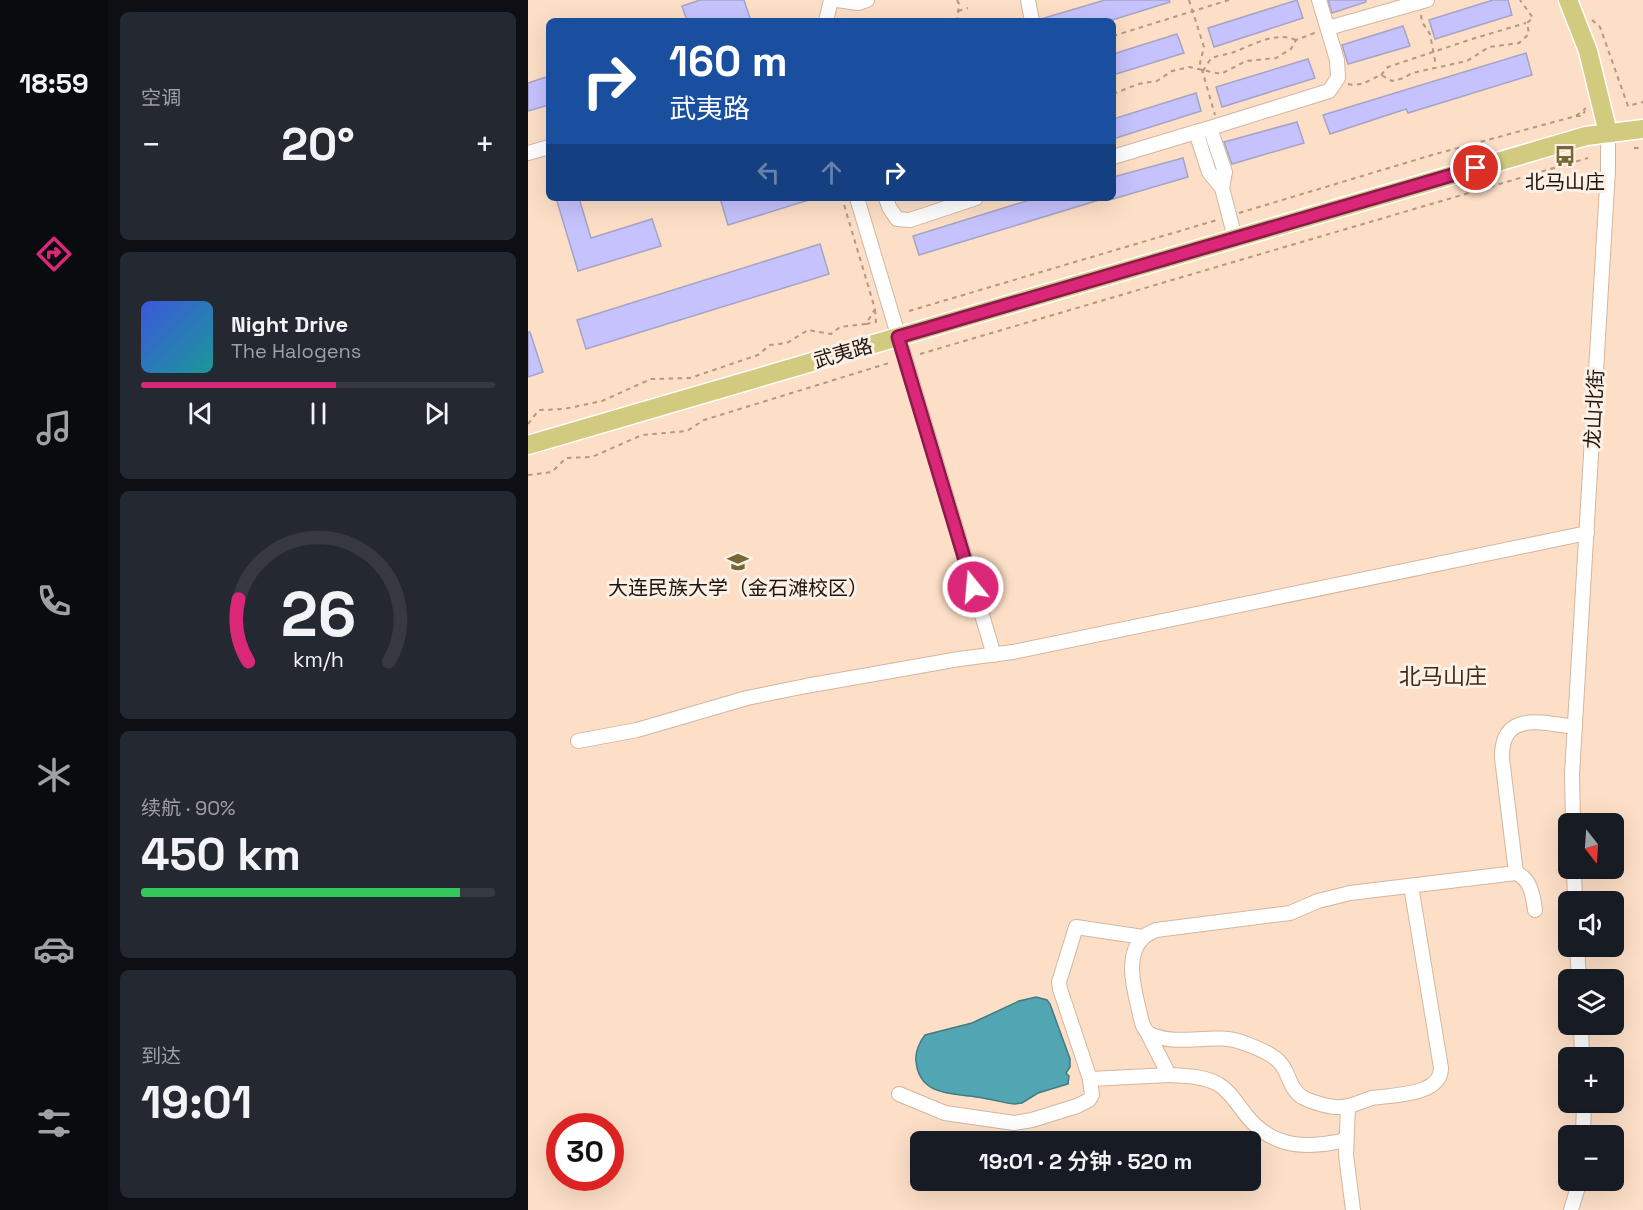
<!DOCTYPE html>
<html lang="zh">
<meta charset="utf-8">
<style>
body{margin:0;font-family:"Space Grotesk","Noto Sans SC",sans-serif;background:#242831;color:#f1f3f6;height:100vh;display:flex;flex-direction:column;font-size:22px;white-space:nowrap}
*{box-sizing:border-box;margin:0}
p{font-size:20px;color:#9ea1a6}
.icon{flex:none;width:33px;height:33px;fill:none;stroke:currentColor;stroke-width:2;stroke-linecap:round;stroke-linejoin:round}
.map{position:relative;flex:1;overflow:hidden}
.side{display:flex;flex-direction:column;gap:12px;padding:12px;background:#0d0f14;width:420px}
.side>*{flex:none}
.top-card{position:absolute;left:18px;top:18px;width:570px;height:183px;border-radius:9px;box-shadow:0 6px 24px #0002;background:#1a4fa0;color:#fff;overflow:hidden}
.needle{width:39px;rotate:163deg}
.buttons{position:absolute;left:1030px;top:813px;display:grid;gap:12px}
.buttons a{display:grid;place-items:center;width:66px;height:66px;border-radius:9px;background:#171b24;box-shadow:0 6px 24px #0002;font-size:30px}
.speed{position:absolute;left:18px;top:1113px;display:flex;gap:12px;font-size:30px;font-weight:700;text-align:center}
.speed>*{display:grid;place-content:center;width:78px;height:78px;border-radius:50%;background:#171b24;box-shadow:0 6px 24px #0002;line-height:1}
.speed .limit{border:9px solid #d22;background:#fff;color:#111}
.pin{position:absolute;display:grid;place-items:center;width:51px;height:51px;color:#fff;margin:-26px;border:3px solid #fff;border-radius:50%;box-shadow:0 2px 6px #0007}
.me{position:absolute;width:66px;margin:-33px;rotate:343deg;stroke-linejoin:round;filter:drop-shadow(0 0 4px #0008)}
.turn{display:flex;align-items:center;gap:21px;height:126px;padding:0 24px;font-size:27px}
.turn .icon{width:78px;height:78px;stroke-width:2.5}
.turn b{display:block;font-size:42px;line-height:51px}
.lanes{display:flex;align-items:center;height:57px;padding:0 24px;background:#0003;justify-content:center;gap:30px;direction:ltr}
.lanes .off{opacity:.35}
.big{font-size:45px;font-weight:600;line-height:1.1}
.side .widget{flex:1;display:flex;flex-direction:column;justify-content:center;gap:9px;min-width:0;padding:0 21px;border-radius:9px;background:#242831}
.side .dial{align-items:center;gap:0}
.dial svg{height:156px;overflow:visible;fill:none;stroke:#363941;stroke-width:7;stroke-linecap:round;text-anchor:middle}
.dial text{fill:#f1f3f6;stroke:none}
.song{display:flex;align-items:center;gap:18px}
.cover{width:72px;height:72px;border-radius:9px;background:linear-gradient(135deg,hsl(230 70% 55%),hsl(180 70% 35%))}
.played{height:6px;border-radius:3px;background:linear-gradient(90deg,#db2777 55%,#363941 55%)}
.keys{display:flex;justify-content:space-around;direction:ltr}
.heat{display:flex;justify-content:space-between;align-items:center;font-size:33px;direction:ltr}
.charge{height:9px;border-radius:4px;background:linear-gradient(90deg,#34c759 90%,#363941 0)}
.trip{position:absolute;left:382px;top:1131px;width:351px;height:60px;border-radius:9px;background:#171b24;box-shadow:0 6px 24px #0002;font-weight:600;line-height:60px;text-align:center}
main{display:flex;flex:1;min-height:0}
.menu{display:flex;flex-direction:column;width:108px;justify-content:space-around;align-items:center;background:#090b0e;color:#9ea1a6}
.menu .icon{width:42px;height:42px}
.menu .selected{color:#db2777}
.menu b{font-size:27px;color:#f1f3f6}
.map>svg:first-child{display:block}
</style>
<main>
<nav class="menu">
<b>18:59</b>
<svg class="icon selected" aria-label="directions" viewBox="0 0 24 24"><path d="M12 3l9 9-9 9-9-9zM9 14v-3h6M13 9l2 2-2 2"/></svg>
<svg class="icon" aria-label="music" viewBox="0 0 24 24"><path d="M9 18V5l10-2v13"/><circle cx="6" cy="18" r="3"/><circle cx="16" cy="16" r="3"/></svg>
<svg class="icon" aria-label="phone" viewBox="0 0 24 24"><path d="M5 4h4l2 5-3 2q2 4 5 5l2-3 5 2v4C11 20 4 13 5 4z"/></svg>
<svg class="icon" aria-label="climate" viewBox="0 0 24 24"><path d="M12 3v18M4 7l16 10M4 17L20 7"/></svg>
<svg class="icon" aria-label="car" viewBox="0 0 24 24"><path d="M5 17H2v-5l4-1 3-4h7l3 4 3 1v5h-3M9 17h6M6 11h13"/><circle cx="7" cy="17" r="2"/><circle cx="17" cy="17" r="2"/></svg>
<svg class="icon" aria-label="filters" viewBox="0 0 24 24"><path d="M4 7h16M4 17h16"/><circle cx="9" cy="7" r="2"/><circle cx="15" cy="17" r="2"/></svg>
</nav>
<section class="side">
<div class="widget"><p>空调</p>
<div class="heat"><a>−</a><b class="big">20°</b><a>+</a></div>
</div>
<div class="widget">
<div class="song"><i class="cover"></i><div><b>Night Drive</b><p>The Halogens</p></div></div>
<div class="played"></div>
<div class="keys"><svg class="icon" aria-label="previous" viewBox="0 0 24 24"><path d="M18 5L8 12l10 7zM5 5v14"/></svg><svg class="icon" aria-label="pause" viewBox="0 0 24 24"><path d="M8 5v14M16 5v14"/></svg><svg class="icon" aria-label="next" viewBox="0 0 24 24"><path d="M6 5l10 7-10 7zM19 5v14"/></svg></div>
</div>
<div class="widget dial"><svg viewBox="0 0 100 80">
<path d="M14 69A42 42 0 1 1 86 69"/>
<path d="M14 69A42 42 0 0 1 9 37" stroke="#db2777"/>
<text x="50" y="56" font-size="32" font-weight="700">26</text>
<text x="50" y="72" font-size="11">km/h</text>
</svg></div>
<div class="widget"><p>续航 · 90%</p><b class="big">450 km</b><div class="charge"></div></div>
<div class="widget"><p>到达</p><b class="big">19:01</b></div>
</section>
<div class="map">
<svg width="1115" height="1210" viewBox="0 0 1115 1210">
<rect width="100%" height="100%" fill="#fddfc7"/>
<path fill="#52a6b4" stroke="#427a81" stroke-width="1.5" d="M508,997L519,1000L522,1004L542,1059V1067L538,1073L541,1076L540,1084L510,1093L494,1103L487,1104C476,1103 466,1100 455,1098C428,1093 391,1098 388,1061C387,1053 391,1042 397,1035L444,1023L491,1001Z"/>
<g fill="#c5c2fe" stroke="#a5a4c4" stroke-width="1.5">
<polygon points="172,0 216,0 223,21 159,21 154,6"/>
<polygon points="577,0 641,0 642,2 581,21 514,21 513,19"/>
<polygon points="769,0 775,18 686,47 680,28"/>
<polygon points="800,0 838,0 838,2 804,13"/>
<polygon points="965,0 980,0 984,15 907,39 901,20"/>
<polygon points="875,26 882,46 820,64 814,45"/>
<polygon points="649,34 656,53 585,75 585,54"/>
<polygon points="998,53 1004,75 880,113 878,109 802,134 795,115"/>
<polygon points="780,59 787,78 694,107 688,87"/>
<polygon points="21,76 21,105 0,111 0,83"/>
<polygon points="668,93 673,111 585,139 585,119"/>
<polygon points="769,122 776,143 704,164 696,142"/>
<polygon points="655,158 660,177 585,199 585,177"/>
<polygon points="28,198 51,198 63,238 124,219 133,246 50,271"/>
<polygon points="192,198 281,198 281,200 200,225"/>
<polygon points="508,198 570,198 571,200 391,255 385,236"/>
<polygon points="292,244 301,274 58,349 49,320"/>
<polygon points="0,332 2,332 15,372 0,377"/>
</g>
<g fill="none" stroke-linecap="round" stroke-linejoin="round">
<defs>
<g id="minor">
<polyline points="309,0 330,3 339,0"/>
<polyline points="500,0 504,21"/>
<polyline points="298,21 303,0"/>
<polyline points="800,28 899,0"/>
<polyline points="682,128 801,91 810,78 809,60 791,0"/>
<polyline points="0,153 21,147"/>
<polyline points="585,157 668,132"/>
<polyline points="694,188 681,172 668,132 682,128 697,172 694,188 707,238"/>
<polyline points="329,198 466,655"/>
<polyline points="358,198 361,207 369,219 382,220 448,198"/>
<polyline points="50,741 109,730 219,698 278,686 431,659 485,652 1059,533"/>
<polyline points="1045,824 1044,774 1080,170 1080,133"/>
<polyline points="1046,868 1047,902"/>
<path d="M988,873L974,758C973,710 1015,723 1047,727"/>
<path d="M883,886L913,1068C913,1096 863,1095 844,1098C834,1101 823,1107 813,1107C803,1108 783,1102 774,1097C764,1090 762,1080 757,1070C750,1055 731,1049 716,1043C686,1031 652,1048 622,1034C614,1030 613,1018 611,1010C606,989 596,954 616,937C619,934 624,932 628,930L762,913L790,901L822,893L988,873C1003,879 1005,896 1007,910"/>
<polyline points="1049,946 1051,980"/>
<polyline points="1053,1024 1054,1058"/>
<path d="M641,1075C658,1076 675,1076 690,1084C702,1091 710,1105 718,1115C745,1149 779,1149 818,1140"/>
<polyline points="562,1079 641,1075 619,1032"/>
<polyline points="371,1094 417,1113 486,1123 504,1120 549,1106 561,1100 564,1095 562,1079 532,989 531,982 548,927 615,937"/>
<polyline points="820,1106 818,1155 825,1210"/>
<polyline points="1055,1136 1056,1102"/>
<polyline points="1043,1210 1052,1180"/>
</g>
<g id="major">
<polyline points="1040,0 1060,51 1080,133"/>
<polyline points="0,445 1058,136 1115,129"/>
</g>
</defs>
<use href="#minor" stroke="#d3b69f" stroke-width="16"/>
<use href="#major" stroke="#fff" stroke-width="21"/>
<g stroke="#b09986" stroke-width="2" stroke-dasharray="4.5 4.5" stroke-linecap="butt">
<polyline points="429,0 431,4 429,21"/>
<polyline points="661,0 676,47 672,63 687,115"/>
<polyline points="430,11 440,8"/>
<polyline points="893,15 894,22 902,34 908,66"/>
<polyline points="1064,20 1072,27 1100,106 1115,102"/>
<polyline points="585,36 701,0"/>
<path d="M675,71C677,68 680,62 683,59C688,55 699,55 706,52C725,45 747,31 768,40"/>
<polyline points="853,75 860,67 944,39 998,23"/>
<path d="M820,84C833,87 841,80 853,75L864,81L876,78L884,73L939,61L961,47L991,43L1001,34L999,23L1005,18L992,0"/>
<polyline points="585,94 610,84 629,81 644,71 661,67 693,74 718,61 748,58 763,49 768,40 789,32"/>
<polyline points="1048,116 1054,116 1057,111"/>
<polyline points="1106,148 1115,148"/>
<polyline points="711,213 904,155 1048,116 1058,108"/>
<polyline points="381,311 689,220"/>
<polyline points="338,324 348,322 347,309"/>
<polyline points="392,354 1060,158"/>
<polyline points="0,424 11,410 36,409 74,401 123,379 162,378 230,355 242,345 259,343 280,330 303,334 312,327 338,324 347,309 314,198"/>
<polyline points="0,475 24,472 38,458 64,457 114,435 159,431 176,420 361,363"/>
</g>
<use href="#minor" stroke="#fff" stroke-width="14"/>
<use href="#major" stroke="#d1ca7f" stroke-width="18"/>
</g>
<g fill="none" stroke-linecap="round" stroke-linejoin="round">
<defs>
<polyline id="route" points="445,587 370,337 948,168"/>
</defs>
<use href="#route" stroke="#8e194d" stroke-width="15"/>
<use href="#route" stroke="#db2777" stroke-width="10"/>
</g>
<defs>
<symbol id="bus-bare" viewBox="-9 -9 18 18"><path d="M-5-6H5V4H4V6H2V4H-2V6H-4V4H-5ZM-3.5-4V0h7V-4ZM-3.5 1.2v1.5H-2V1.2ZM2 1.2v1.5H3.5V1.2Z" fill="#766734" stroke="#fcf0e7" stroke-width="2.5" paint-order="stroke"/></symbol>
<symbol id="university-bare" viewBox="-9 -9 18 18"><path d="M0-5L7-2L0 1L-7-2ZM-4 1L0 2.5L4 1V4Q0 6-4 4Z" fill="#766734" stroke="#fcf0e7" stroke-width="2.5" paint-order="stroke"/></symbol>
</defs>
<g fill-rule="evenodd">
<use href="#bus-bare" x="1022" y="141" width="30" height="30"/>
<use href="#university-bare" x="195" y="547" width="30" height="30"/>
</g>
<g text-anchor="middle" stroke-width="6" stroke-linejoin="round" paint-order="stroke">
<g font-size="20" fill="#1e140b" stroke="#fcf0e7">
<text x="1037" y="189">北马山庄</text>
<text x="210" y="595">大连民族大学（金石滩校区）</text>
</g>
<g font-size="20" fill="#1e140b" stroke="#fcf0e7">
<text transform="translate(315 353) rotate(-16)" y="7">武夷路</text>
<text transform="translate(1066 409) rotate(-87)" y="7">龙山北街</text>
</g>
<g font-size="22" fill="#402916" stroke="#fcf0e7">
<text x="915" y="684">北马山庄</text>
</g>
</g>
</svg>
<div class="buttons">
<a><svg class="needle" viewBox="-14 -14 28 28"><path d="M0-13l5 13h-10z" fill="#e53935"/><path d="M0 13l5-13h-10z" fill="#9ea1a6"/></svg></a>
<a><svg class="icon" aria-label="sound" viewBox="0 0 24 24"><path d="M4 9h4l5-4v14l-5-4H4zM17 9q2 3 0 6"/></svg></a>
<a><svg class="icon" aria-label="layers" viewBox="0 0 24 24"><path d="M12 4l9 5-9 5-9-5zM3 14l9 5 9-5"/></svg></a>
<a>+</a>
<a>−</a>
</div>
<div class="speed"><div class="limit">30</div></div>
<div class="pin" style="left:948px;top:168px;background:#d93025"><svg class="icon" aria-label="arrive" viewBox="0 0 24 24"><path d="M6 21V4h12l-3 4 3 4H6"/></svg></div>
<svg class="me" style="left:445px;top:587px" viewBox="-20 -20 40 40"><circle r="17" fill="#db2777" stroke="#fff" stroke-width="3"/><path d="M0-11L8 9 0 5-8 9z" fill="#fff"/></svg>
<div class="trip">19:01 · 2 分钟 · 520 m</div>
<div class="top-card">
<div class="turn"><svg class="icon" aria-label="right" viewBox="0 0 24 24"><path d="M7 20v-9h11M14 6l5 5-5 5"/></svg><div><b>160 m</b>武夷路</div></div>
<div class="lanes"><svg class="icon off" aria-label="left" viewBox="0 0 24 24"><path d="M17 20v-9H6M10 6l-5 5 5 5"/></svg><svg class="icon off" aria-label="ahead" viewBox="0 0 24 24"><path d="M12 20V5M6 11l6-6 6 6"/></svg><svg class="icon" aria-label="right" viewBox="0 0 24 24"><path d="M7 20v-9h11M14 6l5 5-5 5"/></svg></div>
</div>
</div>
</main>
